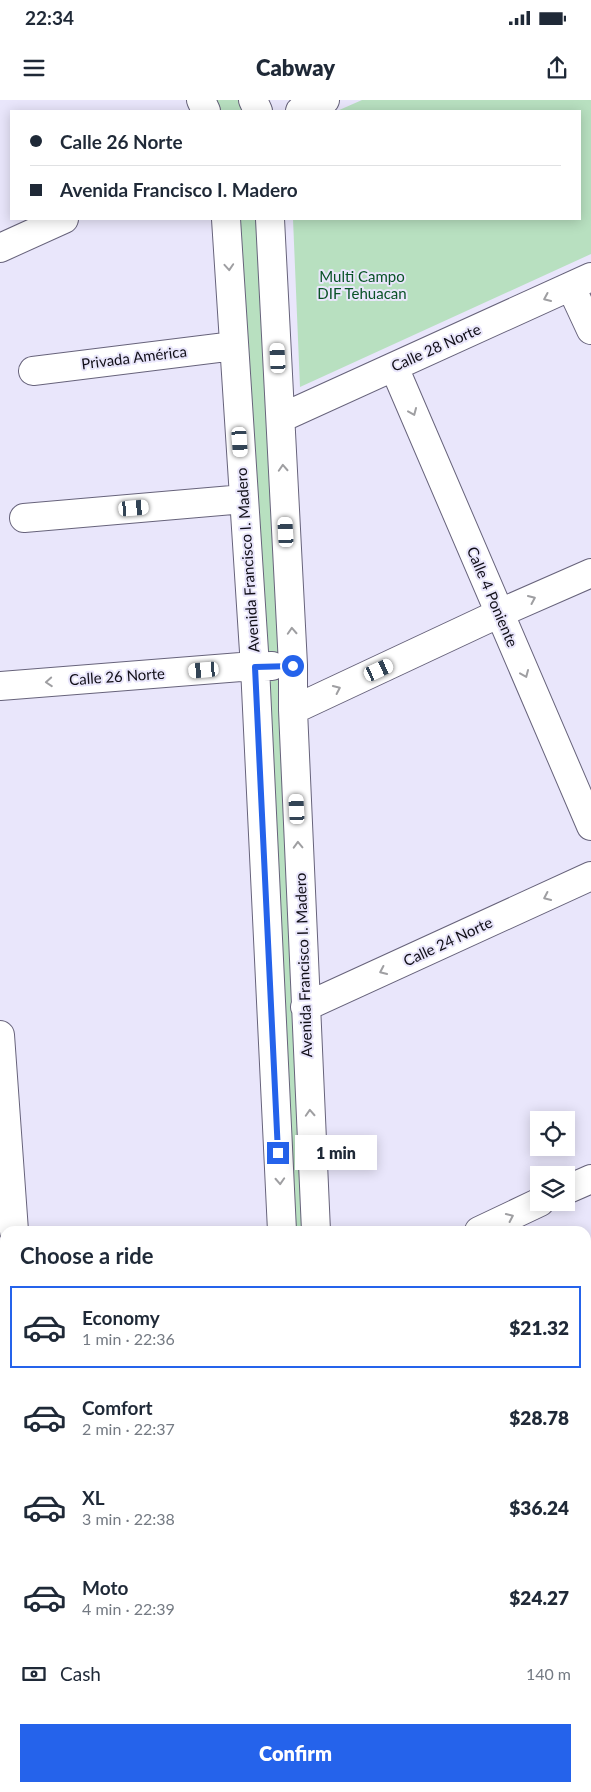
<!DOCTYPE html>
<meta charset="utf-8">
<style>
:root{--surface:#fff;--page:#f2f2f3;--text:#1f2937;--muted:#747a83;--line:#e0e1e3;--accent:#2563eb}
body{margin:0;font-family:Lato,sans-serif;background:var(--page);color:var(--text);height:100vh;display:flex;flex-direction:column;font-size:19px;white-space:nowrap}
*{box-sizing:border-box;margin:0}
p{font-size:16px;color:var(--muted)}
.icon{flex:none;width:28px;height:28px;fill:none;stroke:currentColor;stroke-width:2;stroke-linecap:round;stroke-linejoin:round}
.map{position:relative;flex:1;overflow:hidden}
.panel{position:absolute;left:0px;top:1126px;width:591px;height:566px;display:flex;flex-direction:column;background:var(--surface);border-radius:15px 15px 0 0;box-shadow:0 2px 12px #0003}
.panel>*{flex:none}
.guide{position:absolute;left:10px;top:10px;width:571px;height:110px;border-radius:0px;box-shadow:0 2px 12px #0003;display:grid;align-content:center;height:110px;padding:0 20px;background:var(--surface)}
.buttons{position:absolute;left:530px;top:1011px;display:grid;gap:10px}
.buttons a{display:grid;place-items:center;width:45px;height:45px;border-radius:0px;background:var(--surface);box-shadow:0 2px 12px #0003;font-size:25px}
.end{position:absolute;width:22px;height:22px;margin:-11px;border:6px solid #2563eb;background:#fff;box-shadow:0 0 0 2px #fff}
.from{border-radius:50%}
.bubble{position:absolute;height:35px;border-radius:0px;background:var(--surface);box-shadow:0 2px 12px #0003;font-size:16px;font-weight:800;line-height:35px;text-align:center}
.car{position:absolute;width:15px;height:30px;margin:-15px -8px;border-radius:6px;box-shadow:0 0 4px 1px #0007;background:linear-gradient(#fff 24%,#345 0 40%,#fff 0 76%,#345 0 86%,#fff 0)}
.guide b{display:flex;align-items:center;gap:18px;height:48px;font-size:19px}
.guide b+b{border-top:1px solid var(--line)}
.guide i{width:12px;height:12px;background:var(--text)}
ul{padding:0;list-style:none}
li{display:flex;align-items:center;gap:15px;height:82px;margin:0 10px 8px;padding:0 10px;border:2px solid transparent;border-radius:0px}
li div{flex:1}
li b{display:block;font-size:19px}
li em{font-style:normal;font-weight:800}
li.selected{border-color:var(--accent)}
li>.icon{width:45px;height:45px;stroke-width:1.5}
h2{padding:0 20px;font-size:22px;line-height:60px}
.pay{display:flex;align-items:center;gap:12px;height:55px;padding:0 20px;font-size:19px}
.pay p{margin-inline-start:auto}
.button{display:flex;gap:10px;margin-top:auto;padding:10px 20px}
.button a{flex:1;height:58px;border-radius:0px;background:var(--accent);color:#fff;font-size:20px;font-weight:800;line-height:58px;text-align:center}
.status{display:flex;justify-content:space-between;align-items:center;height:35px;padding:0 25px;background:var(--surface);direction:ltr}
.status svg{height:14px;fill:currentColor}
header{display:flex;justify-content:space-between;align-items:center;height:65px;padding:0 20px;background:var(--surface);font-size:22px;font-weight:800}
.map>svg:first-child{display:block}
.green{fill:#b8e0c0}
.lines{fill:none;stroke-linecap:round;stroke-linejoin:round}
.minor-casing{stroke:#67637b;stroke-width:30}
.minor{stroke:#fff;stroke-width:28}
.oneway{stroke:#9f9fa2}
.route{stroke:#2563eb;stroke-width:6}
.labels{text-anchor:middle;stroke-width:4;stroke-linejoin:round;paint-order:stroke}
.park-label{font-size:15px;fill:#095226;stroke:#e9e6fb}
.street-label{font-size:15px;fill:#100e17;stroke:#e9e6fb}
</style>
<div class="status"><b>22:34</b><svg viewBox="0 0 49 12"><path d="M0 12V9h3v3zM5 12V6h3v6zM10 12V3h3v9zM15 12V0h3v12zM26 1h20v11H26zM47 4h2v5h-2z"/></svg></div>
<header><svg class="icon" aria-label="menu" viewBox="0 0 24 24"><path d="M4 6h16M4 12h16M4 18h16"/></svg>Cabway<svg class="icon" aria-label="share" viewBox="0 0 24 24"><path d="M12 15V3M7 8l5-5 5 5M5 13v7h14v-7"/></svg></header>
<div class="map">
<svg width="591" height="1692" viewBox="0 0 591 1692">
<rect width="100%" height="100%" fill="#e9e6fb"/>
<path class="green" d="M201,0H253L258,11H206Z
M362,0H591V154L300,287L293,119H580V11H337Z
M227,119H269L313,1131H284Z"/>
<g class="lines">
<g class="minor-casing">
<path id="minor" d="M201,0L206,11
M253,0L258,11
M300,11L325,0
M226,119L255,567L282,1131
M270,119L293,565V610L316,1131
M0,148L64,119
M571,187L591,230
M394,267L591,726
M33,271L234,246
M281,318L591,177
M24,418L244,399
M0,586L241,567L272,566
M293,610L500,513L591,473
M305,907L591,776
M0,935L14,1131
M566,1090L591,1079
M479,1131L540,1102
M0,1252L5,1251
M0,1292L5,1291
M586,1380L591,1378
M0,1650L5,1648
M310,1688V1692
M342,1688V1692
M570,1692L579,1688"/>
</g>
<use href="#minor" class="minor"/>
</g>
<defs><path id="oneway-chevron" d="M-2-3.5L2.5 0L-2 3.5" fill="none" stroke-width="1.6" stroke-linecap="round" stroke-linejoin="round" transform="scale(1.25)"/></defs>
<g class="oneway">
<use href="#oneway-chevron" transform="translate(229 167) rotate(86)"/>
<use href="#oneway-chevron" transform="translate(547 198) rotate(156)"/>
<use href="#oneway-chevron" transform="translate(413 312) rotate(67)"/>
<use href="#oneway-chevron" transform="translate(283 368) rotate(-93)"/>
<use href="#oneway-chevron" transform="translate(532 499) rotate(-24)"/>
<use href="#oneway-chevron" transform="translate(292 531) rotate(-93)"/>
<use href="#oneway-chevron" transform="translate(525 574) rotate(67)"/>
<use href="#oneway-chevron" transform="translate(49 582) rotate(176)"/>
<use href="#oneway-chevron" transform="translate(337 589) rotate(-25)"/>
<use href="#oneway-chevron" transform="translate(298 745) rotate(-92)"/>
<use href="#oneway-chevron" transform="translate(547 797) rotate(155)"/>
<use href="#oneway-chevron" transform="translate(383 871) rotate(155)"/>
<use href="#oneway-chevron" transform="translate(310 1013) rotate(-93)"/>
<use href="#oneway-chevron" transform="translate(280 1081) rotate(87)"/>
<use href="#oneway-chevron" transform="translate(510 1117) rotate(-25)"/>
</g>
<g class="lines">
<path class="route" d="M278,1053L255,567L293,566"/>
</g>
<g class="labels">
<g class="park-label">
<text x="362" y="182">Multi Campo<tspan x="362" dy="17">DIF Tehuacan</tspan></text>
</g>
<g class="street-label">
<text transform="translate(436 248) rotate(-24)" y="5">Calle 28 Norte</text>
<text transform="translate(134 258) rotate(-7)" y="5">Privada América</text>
<text transform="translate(248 460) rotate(-94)" y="5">Avenida Francisco I. Madero</text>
<text transform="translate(492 497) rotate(67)" y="5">Calle 4 Poniente</text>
<text transform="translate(117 577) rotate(-4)" y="5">Calle 26 Norte</text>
<text transform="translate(448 842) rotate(-25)" y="5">Calle 24 Norte</text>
<text transform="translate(304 865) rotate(-92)" y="5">Avenida Francisco I. Madero</text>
</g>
</g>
</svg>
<div class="buttons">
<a><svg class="icon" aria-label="locate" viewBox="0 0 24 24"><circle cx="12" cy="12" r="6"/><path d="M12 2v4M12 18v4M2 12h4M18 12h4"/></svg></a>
<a><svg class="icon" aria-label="layers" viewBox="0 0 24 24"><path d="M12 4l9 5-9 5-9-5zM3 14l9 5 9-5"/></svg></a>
</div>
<i class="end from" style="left:293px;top:566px"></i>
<i class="end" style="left:278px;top:1053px"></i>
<div class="bubble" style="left:295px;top:1035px;width:82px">1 min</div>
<i class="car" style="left:278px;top:258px;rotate:357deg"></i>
<i class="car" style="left:240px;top:342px;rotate:176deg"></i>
<i class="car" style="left:134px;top:408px;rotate:85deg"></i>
<i class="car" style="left:286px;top:432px;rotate:357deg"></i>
<i class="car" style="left:204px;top:570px;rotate:265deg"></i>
<i class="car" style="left:379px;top:570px;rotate:65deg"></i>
<i class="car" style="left:297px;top:709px;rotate:357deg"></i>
<div class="guide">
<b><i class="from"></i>Calle 26 Norte</b>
<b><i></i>Avenida Francisco I. Madero</b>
</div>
<section class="panel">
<h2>Choose a ride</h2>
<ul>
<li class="selected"><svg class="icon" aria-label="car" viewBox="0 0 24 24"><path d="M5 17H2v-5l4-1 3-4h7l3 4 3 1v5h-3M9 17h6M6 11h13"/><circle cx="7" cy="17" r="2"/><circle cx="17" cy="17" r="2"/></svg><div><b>Economy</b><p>1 min · 22:36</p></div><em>$21.32</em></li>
<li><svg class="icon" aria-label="car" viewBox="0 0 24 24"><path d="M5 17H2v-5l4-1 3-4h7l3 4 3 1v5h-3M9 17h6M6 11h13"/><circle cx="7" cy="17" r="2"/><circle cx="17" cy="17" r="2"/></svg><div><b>Comfort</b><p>2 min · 22:37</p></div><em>$28.78</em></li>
<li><svg class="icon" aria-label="car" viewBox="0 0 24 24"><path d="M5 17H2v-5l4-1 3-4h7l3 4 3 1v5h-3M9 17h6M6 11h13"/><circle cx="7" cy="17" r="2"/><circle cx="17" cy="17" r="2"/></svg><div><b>XL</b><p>3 min · 22:38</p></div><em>$36.24</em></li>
<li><svg class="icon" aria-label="car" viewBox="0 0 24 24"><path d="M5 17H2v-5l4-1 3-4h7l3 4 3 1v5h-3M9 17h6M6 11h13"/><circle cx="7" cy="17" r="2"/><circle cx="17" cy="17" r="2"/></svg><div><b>Moto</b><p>4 min · 22:39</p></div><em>$24.27</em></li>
</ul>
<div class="pay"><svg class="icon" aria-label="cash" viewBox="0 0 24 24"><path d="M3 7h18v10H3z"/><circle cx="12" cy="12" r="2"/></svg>Cash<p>140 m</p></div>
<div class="button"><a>Confirm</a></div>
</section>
</div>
